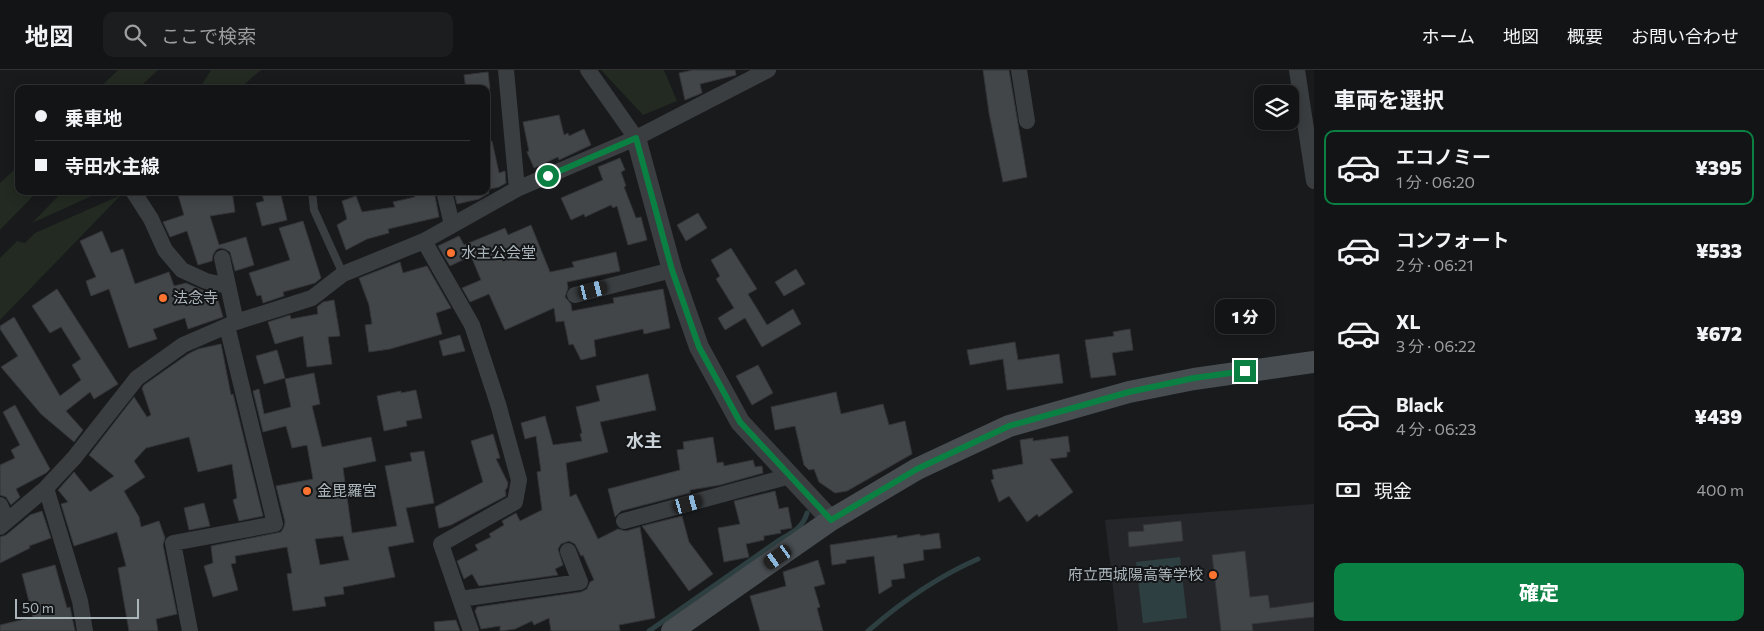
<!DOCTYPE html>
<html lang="ja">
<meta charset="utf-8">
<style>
:root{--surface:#131415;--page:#1c1d1e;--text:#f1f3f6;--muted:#9d9ea0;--line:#323334;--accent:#0b8043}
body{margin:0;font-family:Commissioner,"Noto Sans JP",sans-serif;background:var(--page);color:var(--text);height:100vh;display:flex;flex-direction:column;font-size:19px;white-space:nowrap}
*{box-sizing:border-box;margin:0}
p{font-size:16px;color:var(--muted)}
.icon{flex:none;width:28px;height:28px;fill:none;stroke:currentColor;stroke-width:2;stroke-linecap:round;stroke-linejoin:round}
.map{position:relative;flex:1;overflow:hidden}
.drawer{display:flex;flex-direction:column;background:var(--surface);width:450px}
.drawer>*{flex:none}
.guide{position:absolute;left:15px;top:15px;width:475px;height:110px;border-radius:10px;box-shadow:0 2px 12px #0003,0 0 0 1px var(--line);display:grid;align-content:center;height:110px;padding:0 20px;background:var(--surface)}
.tools{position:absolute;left:1254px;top:15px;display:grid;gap:10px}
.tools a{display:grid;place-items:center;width:45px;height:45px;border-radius:10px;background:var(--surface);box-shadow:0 2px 12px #0003,0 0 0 1px var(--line);font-size:25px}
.scale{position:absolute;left:15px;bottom:12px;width:124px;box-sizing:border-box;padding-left:5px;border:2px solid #abb6bc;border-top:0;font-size:14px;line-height:18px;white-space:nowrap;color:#abb6bc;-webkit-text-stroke:4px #141517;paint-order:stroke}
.end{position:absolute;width:22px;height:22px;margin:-11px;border:6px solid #0b8043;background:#fff;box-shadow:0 0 0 2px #fff}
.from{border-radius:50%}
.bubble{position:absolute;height:35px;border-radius:10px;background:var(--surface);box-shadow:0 2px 12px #0003,0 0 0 1px var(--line);font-size:16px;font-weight:800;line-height:35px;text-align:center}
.car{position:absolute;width:15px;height:30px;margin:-15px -8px;border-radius:6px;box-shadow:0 0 4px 1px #0007;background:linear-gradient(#222 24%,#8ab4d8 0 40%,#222 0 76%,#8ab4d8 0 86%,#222 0)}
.guide b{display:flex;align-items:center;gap:18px;height:48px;font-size:19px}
.guide b+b{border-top:1px solid var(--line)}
.guide i{width:12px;height:12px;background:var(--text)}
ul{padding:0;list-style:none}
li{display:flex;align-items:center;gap:15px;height:75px;margin:0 10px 8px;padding:0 10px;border:2px solid transparent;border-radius:10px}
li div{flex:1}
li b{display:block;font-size:19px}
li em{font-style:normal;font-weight:800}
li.active{border-color:var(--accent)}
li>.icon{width:45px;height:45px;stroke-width:1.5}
h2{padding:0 20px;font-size:22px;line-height:60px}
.pay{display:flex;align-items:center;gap:12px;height:55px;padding:0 20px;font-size:19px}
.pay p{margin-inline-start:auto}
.button{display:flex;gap:10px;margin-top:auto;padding:10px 20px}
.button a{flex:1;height:58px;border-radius:10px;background:var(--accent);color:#fff;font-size:20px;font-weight:800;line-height:58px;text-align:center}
header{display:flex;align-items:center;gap:30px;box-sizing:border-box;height:70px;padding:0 25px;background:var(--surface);border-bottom:1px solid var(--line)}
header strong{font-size:24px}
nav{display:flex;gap:28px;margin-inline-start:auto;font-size:18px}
.search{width:350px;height:45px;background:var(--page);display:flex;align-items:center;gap:12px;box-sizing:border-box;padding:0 18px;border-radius:10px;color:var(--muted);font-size:19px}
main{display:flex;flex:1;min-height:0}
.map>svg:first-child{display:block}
.built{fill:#252629}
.green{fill:#222a21}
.water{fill:#2e3f41}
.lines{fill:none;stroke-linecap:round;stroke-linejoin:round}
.stream{stroke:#2e3f41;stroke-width:5}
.building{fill:#434649;stroke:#333538;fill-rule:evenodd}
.service{stroke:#3a3e41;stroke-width:8}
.minor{stroke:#3a3e41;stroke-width:16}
.tertiary{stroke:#3a3e41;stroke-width:20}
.secondary{stroke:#484d51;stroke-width:22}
.route{stroke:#0b8043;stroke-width:6}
.poi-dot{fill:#fd7430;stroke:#141517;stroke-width:2}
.labels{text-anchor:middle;stroke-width:4;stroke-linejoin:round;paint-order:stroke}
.poi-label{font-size:15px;fill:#abb6bc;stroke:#141517;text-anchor:start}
.quarter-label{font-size:18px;font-weight:bold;fill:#ccd3d8;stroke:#141517}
</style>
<header>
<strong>地図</strong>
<div class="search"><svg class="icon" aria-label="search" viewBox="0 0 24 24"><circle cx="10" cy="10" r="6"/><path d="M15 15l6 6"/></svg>ここで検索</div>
<nav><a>ホーム</a><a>地図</a><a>概要</a><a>お問い合わせ</a></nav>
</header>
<main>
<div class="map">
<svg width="1314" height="561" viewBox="0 0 1314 561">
<rect width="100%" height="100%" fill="#191a1c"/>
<path class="built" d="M1314,434V561H1118L1105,450Z"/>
<path class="green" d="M118,0H158L138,19H98Z
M211,0H261L239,19H199Z
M601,0H664L677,31L643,45Z
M19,95V121H38L0,160V113Z
M63,121H103L32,153Z
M121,125L0,250V188L17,171L25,173L35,163Z"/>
<path class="water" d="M1180,487L1187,548L1143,553L1136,492Z"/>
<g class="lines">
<path class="stream" d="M649,561L778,471C791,463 803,458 807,443
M868,561C900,533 939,506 978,489"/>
</g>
<path class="building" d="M693,0H735L736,5L700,14L702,23L685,30L679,3Z
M983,0H1009L1027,107L1003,112L989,43Z
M488,2L490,19H466L464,5Z
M559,45L564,65L568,63L569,66L584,59L591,75L559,90L558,87L534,98L527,82L529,81L523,52Z
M492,71L499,103L505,101L506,113L499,117L486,120V72Z
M620,88L625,100L621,102L626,116L624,117L636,148L641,147L647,170L628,175L617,136L613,138L611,135L585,147L584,144L571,150L561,128L603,110L598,97Z
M177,121H232L235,142L210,146L219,175L246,167L254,195L235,201L230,182L225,179L220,178L216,180L213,185L212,191L198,195L187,161L170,167L163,152L184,145Z
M261,121H280L287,150L262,156L256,133L264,131Z
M414,121H434L439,147L388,159L389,163L367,169L346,180L337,155L347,149L342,131L356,126L362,142L395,137L393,132L415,127Z
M454,121H488L489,123L479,129L457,134Z
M698,143L707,158L686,171L677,155Z
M303,151L321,208L315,213L283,222L284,226L263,233L261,225L257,226L249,203L290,190L279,158Z
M531,155L550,202L574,197L572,192L616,182L620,201L567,212L568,218L565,227L571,234L572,241L614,233L613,228L663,219L670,258L644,264L643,259L594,270L596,286L581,290L573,274L569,275L564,251L556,252L554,238L505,260L489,224L470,232L462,218L481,210L471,186L450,196L438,176L459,166L464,175L505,158L508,165Z
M102,161L111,183L123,179L135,214L169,202L174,216L186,213L202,220L214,223L216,230H218L223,247L188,259L185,248L153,259L157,269L129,278L109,219L91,226L86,211L96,207L80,171Z
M731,178L757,219L748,224L767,255L793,239L801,254L762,277L745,248L725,260L718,248L734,238L716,209L720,206L711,190Z
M400,192L403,203L427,196L451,238L436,243L442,264L390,279L369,282L365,255L372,254L369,235L359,208Z
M796,199L805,214L784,226L775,212Z
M57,219L118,314L94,329L90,322L66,341L83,360L74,372L41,344L1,297L18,286L0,259V256L14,247L60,326L81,310L72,295L81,289L61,257L50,263L32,236Z
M334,230L340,266L328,267L332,294L307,297L303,266L275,274L268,252L290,245L291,249L318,244L317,237L323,232Z
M1130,259L1133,280L1112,283L1116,305L1091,308L1085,270L1114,266L1113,262Z
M460,265L465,281L443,286L439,271Z
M1015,272L1018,290L1059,284L1063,313L1007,320L1003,289L970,295L967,280Z
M221,274L231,325L233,324L263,446L239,451L233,430L237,428L232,394L198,402L189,367L146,378L134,391L145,407L124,421L139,447L141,457L159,451L165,468L163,475L177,544L156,549L158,561H129L118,498L126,496L117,462L74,476L61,434L68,432L58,420L74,402L90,422L114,406L89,385L134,327L147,347L151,345L142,318L144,315L188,284L198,279Z
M277,280L285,308L264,314L256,286Z
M758,295L773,323L752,335L736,306Z
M314,303L320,334L312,336L322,377L371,367L376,391L343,398L352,463L397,456L385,396L412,391L410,383L424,381L434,433L406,438L414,472L388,477L395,507L343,517L344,524L324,527L326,536L293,541L287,504L292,503L287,477L235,486L236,493L231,494L238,520L213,527L204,496L213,493L211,476L281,462L284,457L285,452L276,416L313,409L307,375L292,378L286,356L263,362L253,321L259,319L264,344L291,337L285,309ZM343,466L349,490L320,495L315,469Z
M648,304L656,340L600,352L608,382L566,393L570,427L576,424L598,469L618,459L626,461L640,457L655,548L619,555L620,561H551L549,548L534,555L532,551L515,559L500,561V556L481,559L475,541L477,537L581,522L587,519L590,512L594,510L583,485L581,486L575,474L569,471L561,474L558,479L563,495L555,499L558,505L479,516L472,504L464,509L457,491L478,480L475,475L491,467L489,464L504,455L502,451L516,443L520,451L542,440L537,402L541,401L536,366L525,369L521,353L545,346L553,375L582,371L580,364L582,363L576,337L600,331L596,316Z
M416,320L422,348L406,351L407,356L384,361L377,326L401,321V323Z
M836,322L841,344L883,334L889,355L905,351L912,384L847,421L835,423L819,412L814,399L809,400L804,395L795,356L775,360L771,337Z
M15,335L50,399L46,403L16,419L20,427L11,435L6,427L0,425V395L15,388L11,380L20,375L3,342Z
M493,364L500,388L496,389L508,413L507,418L505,420L506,426L451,455L439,458L435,437L483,412L471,371Z
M1068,366L1070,382H1067V387L1050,389L1073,422L1039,447L1037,444L1027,452L1009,426L999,432L991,410L994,409L992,400L1023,394L1020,370L1033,368V371Z
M713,367L717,393L723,392L724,396L753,390L755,397L762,396L763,403L720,415L690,420V423L621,441L615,447L608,419L680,400L677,380L684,379L683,372Z
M775,421L779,439L788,437L792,458L780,460L781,463L764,466V470L746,474L749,487L724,492L718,458L740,454L734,431Z
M204,433L210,456L189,460L184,438Z
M42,441L51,468L29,476L30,478L0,493V467L6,465L30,445Z
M682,446L689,472L713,504L689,521L642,456Z
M1181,451L1183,471L1129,477L1128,462L1144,461L1143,455Z
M939,463L941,478L923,480L924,490L903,494L905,508L891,510L892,516L879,524L874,486L846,490V493L832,495L830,475L897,465V468L920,464V466Z
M1245,481L1250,527L1268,525L1270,538L1314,532V547L1252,554L1253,561H1221L1212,485Z
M818,490L825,514L814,517L820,537L817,538L823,561H760L750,526L786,516L783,502Z
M55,495L67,538L70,537L75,561H0V555L33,547L22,504Z
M456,550L460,561H435L434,552Z"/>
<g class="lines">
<path class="service" d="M312,121L314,140L343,204"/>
<path class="minor" d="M506,0L517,119
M588,0L636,68
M1019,0L1027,51
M1297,0L1314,111
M133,121L151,149L165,180L182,200L206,211L228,216
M444,121L452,155
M424,171L472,255L498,334L519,410L515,432L441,474L471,561
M222,188L236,252
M575,225L672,200
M46,418L80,531L85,561
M0,435L7,451
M624,451L790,406
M0,457L46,418L74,388L137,308L183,275L236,252L312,228L343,204L424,171L517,119L636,68L768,0
M460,529L580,512L568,481
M190,561L173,473L275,454L227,256"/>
<path class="tertiary" d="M636,68L672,200L699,277L740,352L831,450"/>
<path class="secondary" d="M672,561L831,450L917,399L1009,356L1129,322L1194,309L1314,292"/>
</g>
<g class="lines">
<path class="route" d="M548,106L636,68L672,200L699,277L740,352L831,450L917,399L1009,356L1129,322L1194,308L1245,301"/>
</g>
<g class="poi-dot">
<circle cx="451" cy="183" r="5"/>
<circle cx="163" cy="228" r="5"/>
<circle cx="307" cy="421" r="5"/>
<circle cx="1213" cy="505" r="5"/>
</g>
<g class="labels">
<g class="poi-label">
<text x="461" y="188">水主公会堂</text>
<text x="173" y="233">法念寺</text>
<text x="317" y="426">金毘羅宮</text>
<text x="1203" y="510" text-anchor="end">府立西城陽高等学校</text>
</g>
<g class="quarter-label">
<text x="644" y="377">水主</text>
</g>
</g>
</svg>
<div class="tools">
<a><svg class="icon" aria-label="layers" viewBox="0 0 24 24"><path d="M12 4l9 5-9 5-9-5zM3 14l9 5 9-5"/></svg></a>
</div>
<div class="scale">50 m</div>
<i class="end from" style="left:548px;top:106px"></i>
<i class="end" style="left:1245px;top:301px"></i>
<div class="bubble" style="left:1215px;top:229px;width:60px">1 分</div>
<i class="car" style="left:593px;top:220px;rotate:76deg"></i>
<i class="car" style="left:688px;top:434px;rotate:75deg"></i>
<i class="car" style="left:778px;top:487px;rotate:235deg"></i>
<div class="guide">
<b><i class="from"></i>乗車地</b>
<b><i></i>寺田水主線</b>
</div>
</div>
<section class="drawer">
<h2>車両を選択</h2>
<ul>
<li class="active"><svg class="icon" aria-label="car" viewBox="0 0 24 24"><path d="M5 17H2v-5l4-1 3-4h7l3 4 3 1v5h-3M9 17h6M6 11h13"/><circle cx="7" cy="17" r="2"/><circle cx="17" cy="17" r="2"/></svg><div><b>エコノミー</b><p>1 分 · 06:20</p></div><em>¥395</em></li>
<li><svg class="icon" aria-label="car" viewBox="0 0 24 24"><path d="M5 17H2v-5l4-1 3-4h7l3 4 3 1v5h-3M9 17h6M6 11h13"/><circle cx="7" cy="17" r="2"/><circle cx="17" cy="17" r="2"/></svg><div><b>コンフォート</b><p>2 分 · 06:21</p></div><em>¥533</em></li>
<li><svg class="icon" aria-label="car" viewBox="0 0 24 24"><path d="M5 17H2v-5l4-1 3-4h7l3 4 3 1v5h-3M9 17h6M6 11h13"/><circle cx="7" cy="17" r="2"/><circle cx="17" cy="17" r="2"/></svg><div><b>XL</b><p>3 分 · 06:22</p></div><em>¥672</em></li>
<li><svg class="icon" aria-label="car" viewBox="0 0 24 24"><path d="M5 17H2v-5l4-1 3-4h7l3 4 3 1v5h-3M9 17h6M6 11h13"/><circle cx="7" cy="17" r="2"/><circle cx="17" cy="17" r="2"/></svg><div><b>Black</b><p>4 分 · 06:23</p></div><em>¥439</em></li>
</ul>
<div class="pay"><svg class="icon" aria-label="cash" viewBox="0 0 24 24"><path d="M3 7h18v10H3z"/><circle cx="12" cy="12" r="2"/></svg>現金<p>400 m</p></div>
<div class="button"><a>確定</a></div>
</section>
</main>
